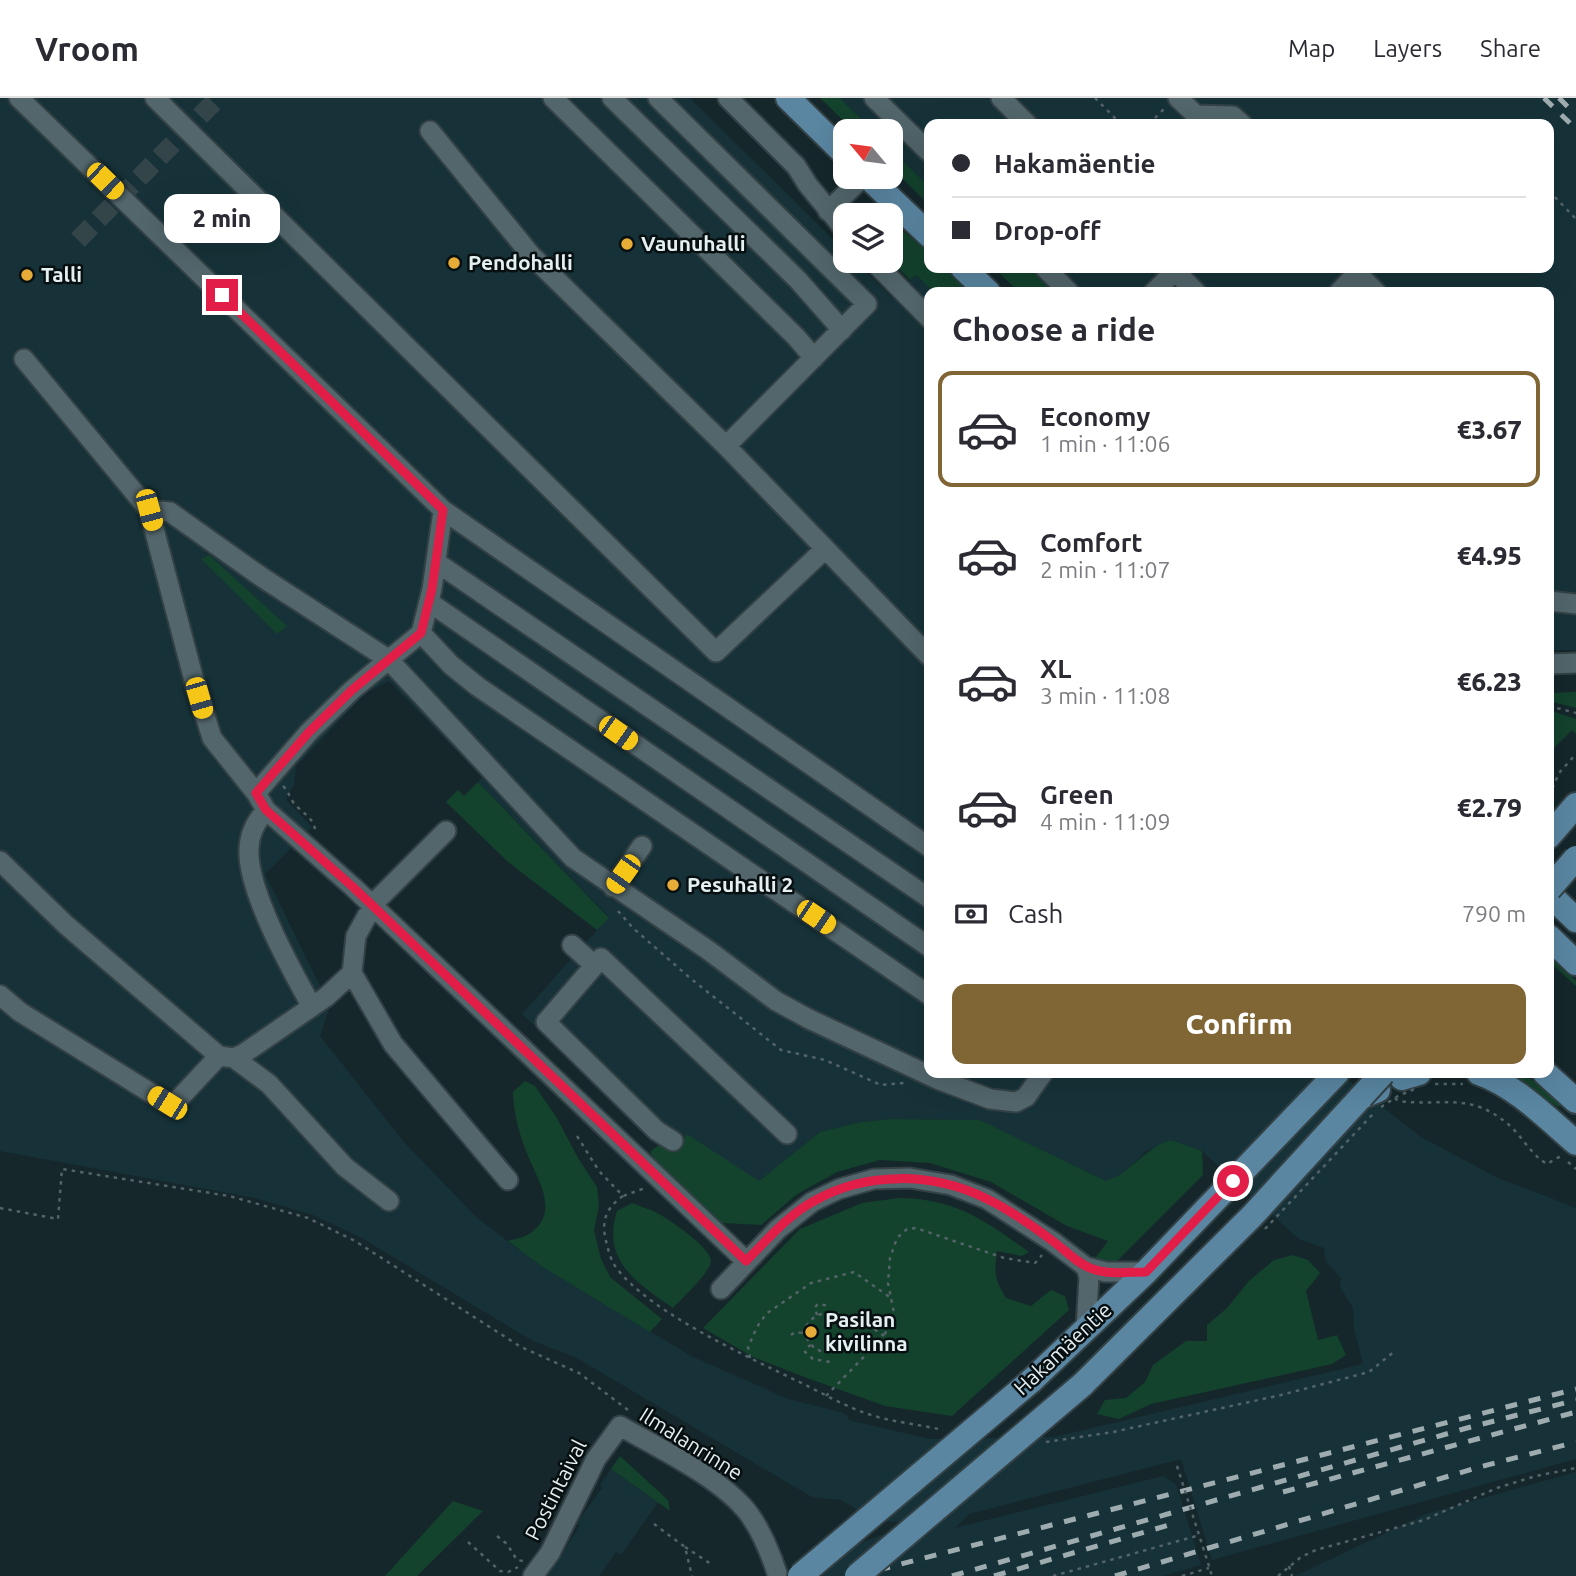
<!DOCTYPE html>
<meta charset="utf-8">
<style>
:root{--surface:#fff;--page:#f2f2f3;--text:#2b2b33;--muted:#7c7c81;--line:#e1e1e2;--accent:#806535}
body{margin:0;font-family:Ubuntu,sans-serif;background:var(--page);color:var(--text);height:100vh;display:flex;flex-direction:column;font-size:26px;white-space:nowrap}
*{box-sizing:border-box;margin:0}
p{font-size:23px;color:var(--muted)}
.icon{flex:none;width:38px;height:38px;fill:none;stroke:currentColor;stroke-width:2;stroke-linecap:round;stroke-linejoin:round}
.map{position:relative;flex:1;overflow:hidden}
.side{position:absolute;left:924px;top:189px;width:630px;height:791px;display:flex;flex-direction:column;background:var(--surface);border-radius:14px;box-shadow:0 7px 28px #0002}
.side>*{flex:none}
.hud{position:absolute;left:924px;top:21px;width:630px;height:154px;border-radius:14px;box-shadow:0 7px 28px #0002;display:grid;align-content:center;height:154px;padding:0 28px;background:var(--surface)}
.needle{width:46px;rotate:299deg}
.buttons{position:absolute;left:833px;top:21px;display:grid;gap:14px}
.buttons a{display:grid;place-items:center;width:70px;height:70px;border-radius:14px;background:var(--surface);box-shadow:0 7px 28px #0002;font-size:35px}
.end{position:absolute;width:32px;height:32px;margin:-16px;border:9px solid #e11d48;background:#fff;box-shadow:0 0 0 4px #fff}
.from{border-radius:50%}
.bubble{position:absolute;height:49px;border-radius:14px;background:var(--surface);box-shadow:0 7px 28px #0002;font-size:23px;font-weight:800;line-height:49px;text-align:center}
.car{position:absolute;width:21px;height:42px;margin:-21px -10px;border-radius:9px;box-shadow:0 0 5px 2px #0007;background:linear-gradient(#f5c518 24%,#345 0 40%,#f5c518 0 76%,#345 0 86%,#f5c518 0)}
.hud b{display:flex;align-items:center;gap:24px;height:66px;font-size:26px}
.hud b+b{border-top:2px solid var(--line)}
.hud i{width:18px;height:18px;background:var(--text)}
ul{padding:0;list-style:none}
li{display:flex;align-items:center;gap:21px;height:116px;margin:0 14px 10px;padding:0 14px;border:4px solid transparent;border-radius:14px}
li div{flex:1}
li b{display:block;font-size:26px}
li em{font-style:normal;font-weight:800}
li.current{border-color:var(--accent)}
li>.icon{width:63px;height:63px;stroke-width:1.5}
h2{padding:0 28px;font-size:32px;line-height:84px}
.pay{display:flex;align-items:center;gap:18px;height:77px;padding:0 28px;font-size:26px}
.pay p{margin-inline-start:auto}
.button{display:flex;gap:14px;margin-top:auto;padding:14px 28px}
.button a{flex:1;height:80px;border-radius:14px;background:var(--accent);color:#fff;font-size:28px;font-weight:800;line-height:80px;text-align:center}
header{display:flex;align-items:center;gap:42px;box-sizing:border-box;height:98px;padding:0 35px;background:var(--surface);border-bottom:2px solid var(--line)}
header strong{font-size:33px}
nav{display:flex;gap:38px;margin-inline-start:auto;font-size:24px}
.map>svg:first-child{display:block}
.built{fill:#163238;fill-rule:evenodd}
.green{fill:#13422d}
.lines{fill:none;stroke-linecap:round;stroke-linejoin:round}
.minor-tunnel{stroke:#344549;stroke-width:19;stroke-dasharray:19 10;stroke-linecap:butt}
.minor-casing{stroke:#334145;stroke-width:23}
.major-casing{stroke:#334145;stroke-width:28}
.path{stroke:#536367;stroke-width:2.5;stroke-dasharray:3.5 5;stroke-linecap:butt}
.minor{stroke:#52666b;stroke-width:19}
.major{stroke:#5a86a2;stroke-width:24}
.rail{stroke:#9eacaf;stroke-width:5;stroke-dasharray:12 12;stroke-linecap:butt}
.major-bridge-casing{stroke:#334145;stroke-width:28;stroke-linecap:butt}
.path-bridge{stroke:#536367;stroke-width:2.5;stroke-dasharray:3.5 5;stroke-linecap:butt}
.major-bridge{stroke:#5a86a2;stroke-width:24}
.route{stroke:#e11d48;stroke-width:9}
.poi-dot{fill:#e7ac37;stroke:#070f11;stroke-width:2.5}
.labels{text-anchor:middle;stroke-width:5;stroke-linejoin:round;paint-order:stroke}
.poi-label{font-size:21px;font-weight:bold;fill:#e4eff2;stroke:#070f11;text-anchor:start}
.street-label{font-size:21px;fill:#e4eff2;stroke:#070f11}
</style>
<header>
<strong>Vroom</strong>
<nav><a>Map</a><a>Layers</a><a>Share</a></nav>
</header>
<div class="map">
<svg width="1576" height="1478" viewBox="0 0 1576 1478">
<rect width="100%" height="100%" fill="#15272b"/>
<path class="built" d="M0,0H690L845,153V163H855L892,200L916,177L934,194H929V975H1339L1421,1039L1496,1079L1576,1110V1361L1212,1462L1181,1361L969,1416L955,1430L1163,1378L1176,1386L1201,1467L1163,1478H769L912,1426L874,1422L841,1402L812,1399L575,1259L533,1243L360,1139L313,1117L255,1100L0,1053ZM389,583L482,679L478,684L609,819L522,916L665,1053L744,1095L820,1034L861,1024L891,1021L980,1022L1106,1083L1120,1079L1146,1053L1171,1042L1202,1053L1299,1141L1324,1150L1326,1164L1341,1180L1340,1189L1353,1210L1354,1230L1363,1266L1054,1339L930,1341L848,1322L847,1317L840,1314L788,1301L691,1258L541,1168L477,1120L404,1044L320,938L330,908L265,776L312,729L287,703V697L294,688L296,668L366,595Z
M840,0H1576V552H1549V194H1055L1030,170H1549V26H929V89L891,51V33H873Z
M611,1371L658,1404L621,1457L616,1454L599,1478H547L580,1428L577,1425L602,1390L600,1387Z
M1576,1374V1478H1295L1426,1416Z"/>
<path class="green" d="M820,0H840L873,33H854Z
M891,51L929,89V107L891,69Z
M891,123L929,155V170H947L972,194H934L916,177L910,182L891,163Z
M994,170H1030L1055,194H1019Z
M209,457L287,528L277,536L201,461Z
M1576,594V610L1549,603V595Z
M1549,612L1576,621V636L1572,632L1549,655Z
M478,684L609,820L597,832L508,764L446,704L458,692L464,698Z
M1549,855L1576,883V888L1555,869H1549Z
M1504,975H1524L1561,1007L1558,1009Z
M525,983L535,988L557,1020L578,1060L597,1089L599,1108L594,1132L601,1161L610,1179L662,1221L650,1234L541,1168L508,1143C514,1141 523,1140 529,1136C561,1115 538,1083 528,1058C520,1038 513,1015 513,994Z
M891,1021L980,1022L1106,1083C1132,1075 1143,1050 1171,1042L1202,1053L1203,1077L1114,1166L1092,1164L1108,1143L1067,1128L991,1084L930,1065L880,1062L837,1074L796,1097L761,1127L722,1125L708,1116L660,1069L650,1054L661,1045L680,1048L687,1036L759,1083L820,1034L861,1024Z
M899,1100C957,1101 984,1122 1029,1154L1022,1158L997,1153C994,1175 995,1182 1006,1200L1031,1208L1051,1192L1065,1198L1069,1212L952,1318L885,1308L807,1280L753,1259L703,1230L800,1131L862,1105Z
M632,1105C639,1108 646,1110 653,1113C665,1118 712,1150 711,1163C711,1174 681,1201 673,1210C637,1185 601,1163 617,1113Z
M1293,1157L1308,1162L1320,1175L1306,1193L1318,1242L1337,1237L1346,1257L1332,1266L1151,1306L1119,1321L1097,1316L1105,1302L1126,1300L1145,1284L1153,1267L1186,1243H1207V1227L1227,1210L1249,1183L1274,1162Z
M620,1358L668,1402L670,1413L611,1371Z
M453,1403L483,1413L417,1478H385Z"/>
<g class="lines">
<path class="minor-tunnel" d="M78,142L218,0"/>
<g class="minor-casing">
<path id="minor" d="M19,0L443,412L929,749
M155,0L716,554L825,451
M553,0L796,239L814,260
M612,0L798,182L842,232
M658,0L867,206L726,348
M728,0L796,68L808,87L845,132
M874,0L929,54
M1001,0L1027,26
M1178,0L1196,17L1233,18L1242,26
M430,33L531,157L726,348L929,558
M828,113L863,79
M873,163L929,220
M1045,170L1069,194
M1172,170L1196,194
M1358,170L1357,175L1376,194
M1154,194L1175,173
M1339,194L1357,175
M24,261L149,412L195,586L212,640L256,695L266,712L353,789L746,1163
M149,412L170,414L263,480L388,561L573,760L708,852L776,903L809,921L937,981L990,1001L1016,1004L1026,999L1043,975
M436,464L929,800
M1549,503L1576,506
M429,504L929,849
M421,535L451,567L477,588L929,897
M1549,566L1576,565
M256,695L309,634L352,592L421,535L432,491L443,412
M266,712C256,724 250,734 249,750C246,791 292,873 312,909
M0,763L66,827L219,958
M613,789L642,748
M372,807L446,733
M375,810L367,818L356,838L352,875L393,946L508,1082
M572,847L594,867
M0,897L20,914L167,1005L174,1006L219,958L234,960L243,956L326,899L352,875
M234,960L269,986L345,1069L389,1103
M673,1043L657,1033L546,924L601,860L787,1036
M721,1191L778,1131L812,1104L839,1091L874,1081L910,1080L951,1087L987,1101L1052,1143L1086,1169L1106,1174H1146
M1086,1231L1089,1179L1086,1169
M533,1478L550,1455L596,1361L620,1328C659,1350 723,1381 749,1416C762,1434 770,1454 777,1475"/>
</g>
<g class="major-casing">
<path id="major" d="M788,0L845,56
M868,79L929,137
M963,170L988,194
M1549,738L1576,707
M1549,796L1576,822
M1549,839L1576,865
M1479,975C1516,988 1547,1020 1576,1045
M1545,975L1576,1003
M1402,980L1419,975
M1031,1283L1146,1174L1337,975
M1082,1287L1252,1118L1361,999L1378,992"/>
</g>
<path class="path" d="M1095,0L1121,26
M1149,26L1165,10
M1549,93L1576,121
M866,117L873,111
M1549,608L1576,615
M283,688C289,694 289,698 293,704C300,714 314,719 315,732
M1549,698L1559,675L1576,656
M618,813L633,830L690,880L781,952L825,962L881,987L904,985
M1435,986H1463
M1395,1000L1398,1003C1444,1009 1468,993 1508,1026C1522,1038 1531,1057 1547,1066L1561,1058
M577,1038L599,1073L623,1098L645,1090
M1568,1064L1576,1071
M623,1098C606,1110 601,1123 606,1143C608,1151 610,1160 615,1168C646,1212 744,1257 793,1281C817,1292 840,1306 865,1315C890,1324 918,1326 943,1332
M0,1110L58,1121L62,1071L229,1098L308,1120L355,1143L521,1249L579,1275L628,1312
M817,1217L815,1209L818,1206L830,1208
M791,1237L795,1234L803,1235
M833,1245L825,1255L814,1250L803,1235C817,1197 862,1221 884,1238
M811,1247L807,1249L805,1254L813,1261L830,1264
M750,1260L748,1249L757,1229L766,1216L811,1185L854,1174L891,1200
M826,1298L884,1238L894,1215L888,1185L890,1160L897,1140L907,1131L916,1130L1004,1160L1035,1165L1042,1157
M1046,1344L1113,1334L1281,1297L1369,1274L1395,1253
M654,1426L685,1449L692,1478
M497,1438L507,1446L517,1462L523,1463
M468,1444L500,1473L508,1474L518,1469
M685,1449L711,1466
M1208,1465L1212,1478
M1289,1468L1292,1478
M1053,1478L1200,1437
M1182,1478L1209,1470
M1278,1478L1301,1459L1316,1452L1424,1422L1497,1390L1536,1378L1576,1370"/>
<use href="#minor" class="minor"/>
<use href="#major" class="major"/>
<path class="rail" d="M1544,0L1576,31
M1559,0L1576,17
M1283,1394L1576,1314
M855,1478L1576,1291
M952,1478L1467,1330L1576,1302
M994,1478L1169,1427
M1115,1478L1476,1370L1576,1344"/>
<g class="major-bridge-casing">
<path id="major-bridge" d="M1549,791L1576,760
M1361,999L1383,975
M800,1478L1031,1283
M857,1478L1082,1287"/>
</g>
<path class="path-bridge" d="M1381,1009L1398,998L1415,991
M1265,1131L1373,1016
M1177,1368L1208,1465
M768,1478L782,1466"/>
<use href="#major-bridge" class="major-bridge"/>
</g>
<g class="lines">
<path class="route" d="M222,197L443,412L432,491L421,535L352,592L309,634L256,695L266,712L353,789L746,1163C767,1142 788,1117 814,1103C866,1073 933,1074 987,1101C1010,1112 1034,1129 1054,1144C1066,1153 1079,1167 1093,1171C1109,1177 1129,1174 1146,1174L1233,1083"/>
</g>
<g class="poi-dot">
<circle cx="627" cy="146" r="7"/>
<circle cx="454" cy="165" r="7"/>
<circle cx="27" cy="177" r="7"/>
<circle cx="673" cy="787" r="7"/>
<circle cx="811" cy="1234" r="7"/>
</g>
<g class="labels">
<g class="poi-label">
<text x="641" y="153">Vaunuhalli</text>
<text x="468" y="172">Pendohalli</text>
<text x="41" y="184">Talli</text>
<text x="687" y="794">Pesuhalli 2</text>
<text x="825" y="1229">Pasilan<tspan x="825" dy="24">kivilinna</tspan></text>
</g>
<g class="street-label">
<text transform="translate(1063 1251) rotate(-43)" y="7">Hakamäentie</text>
<text transform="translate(691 1346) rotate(32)" y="7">Ilmalanrinne</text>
<text transform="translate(556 1392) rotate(-63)" y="7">Postintaival</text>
</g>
</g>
</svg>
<div class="buttons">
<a><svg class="needle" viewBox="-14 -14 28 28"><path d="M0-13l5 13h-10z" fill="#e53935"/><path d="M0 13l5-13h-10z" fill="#7c7c81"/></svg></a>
<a><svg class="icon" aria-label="layers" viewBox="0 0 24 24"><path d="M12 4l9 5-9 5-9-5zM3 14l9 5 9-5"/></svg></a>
</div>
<i class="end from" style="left:1233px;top:1083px"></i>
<i class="end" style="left:222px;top:197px"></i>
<div class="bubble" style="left:164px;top:96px;width:116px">2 min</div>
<i class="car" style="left:105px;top:83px;rotate:134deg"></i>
<i class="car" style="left:149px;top:412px;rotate:165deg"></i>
<i class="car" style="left:199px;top:600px;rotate:164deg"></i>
<i class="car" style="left:618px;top:635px;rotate:125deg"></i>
<i class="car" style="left:623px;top:776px;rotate:215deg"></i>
<i class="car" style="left:816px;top:819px;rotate:124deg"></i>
<i class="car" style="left:167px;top:1005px;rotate:302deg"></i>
<div class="hud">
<b><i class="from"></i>Hakamäentie</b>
<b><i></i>Drop-off</b>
</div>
<section class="side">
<h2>Choose a ride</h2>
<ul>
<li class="current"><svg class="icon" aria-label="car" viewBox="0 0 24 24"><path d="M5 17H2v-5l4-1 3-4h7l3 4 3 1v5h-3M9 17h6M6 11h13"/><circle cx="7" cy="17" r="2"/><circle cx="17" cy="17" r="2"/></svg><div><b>Economy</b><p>1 min · 11:06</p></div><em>€3.67</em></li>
<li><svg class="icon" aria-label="car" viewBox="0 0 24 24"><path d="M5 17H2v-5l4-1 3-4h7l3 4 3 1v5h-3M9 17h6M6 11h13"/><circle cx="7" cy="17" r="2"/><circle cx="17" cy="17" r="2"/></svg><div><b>Comfort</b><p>2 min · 11:07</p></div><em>€4.95</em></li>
<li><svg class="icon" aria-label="car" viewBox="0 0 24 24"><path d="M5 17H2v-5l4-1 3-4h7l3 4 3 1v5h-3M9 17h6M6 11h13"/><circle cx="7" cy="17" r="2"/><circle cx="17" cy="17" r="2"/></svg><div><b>XL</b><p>3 min · 11:08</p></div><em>€6.23</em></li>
<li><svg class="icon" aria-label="car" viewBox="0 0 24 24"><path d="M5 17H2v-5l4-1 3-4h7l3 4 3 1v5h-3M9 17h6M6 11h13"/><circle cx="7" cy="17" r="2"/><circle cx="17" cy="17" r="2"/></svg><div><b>Green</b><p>4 min · 11:09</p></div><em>€2.79</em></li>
</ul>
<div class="pay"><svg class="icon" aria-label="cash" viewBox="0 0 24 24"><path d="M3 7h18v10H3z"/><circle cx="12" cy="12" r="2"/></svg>Cash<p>790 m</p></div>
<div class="button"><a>Confirm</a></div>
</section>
</div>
